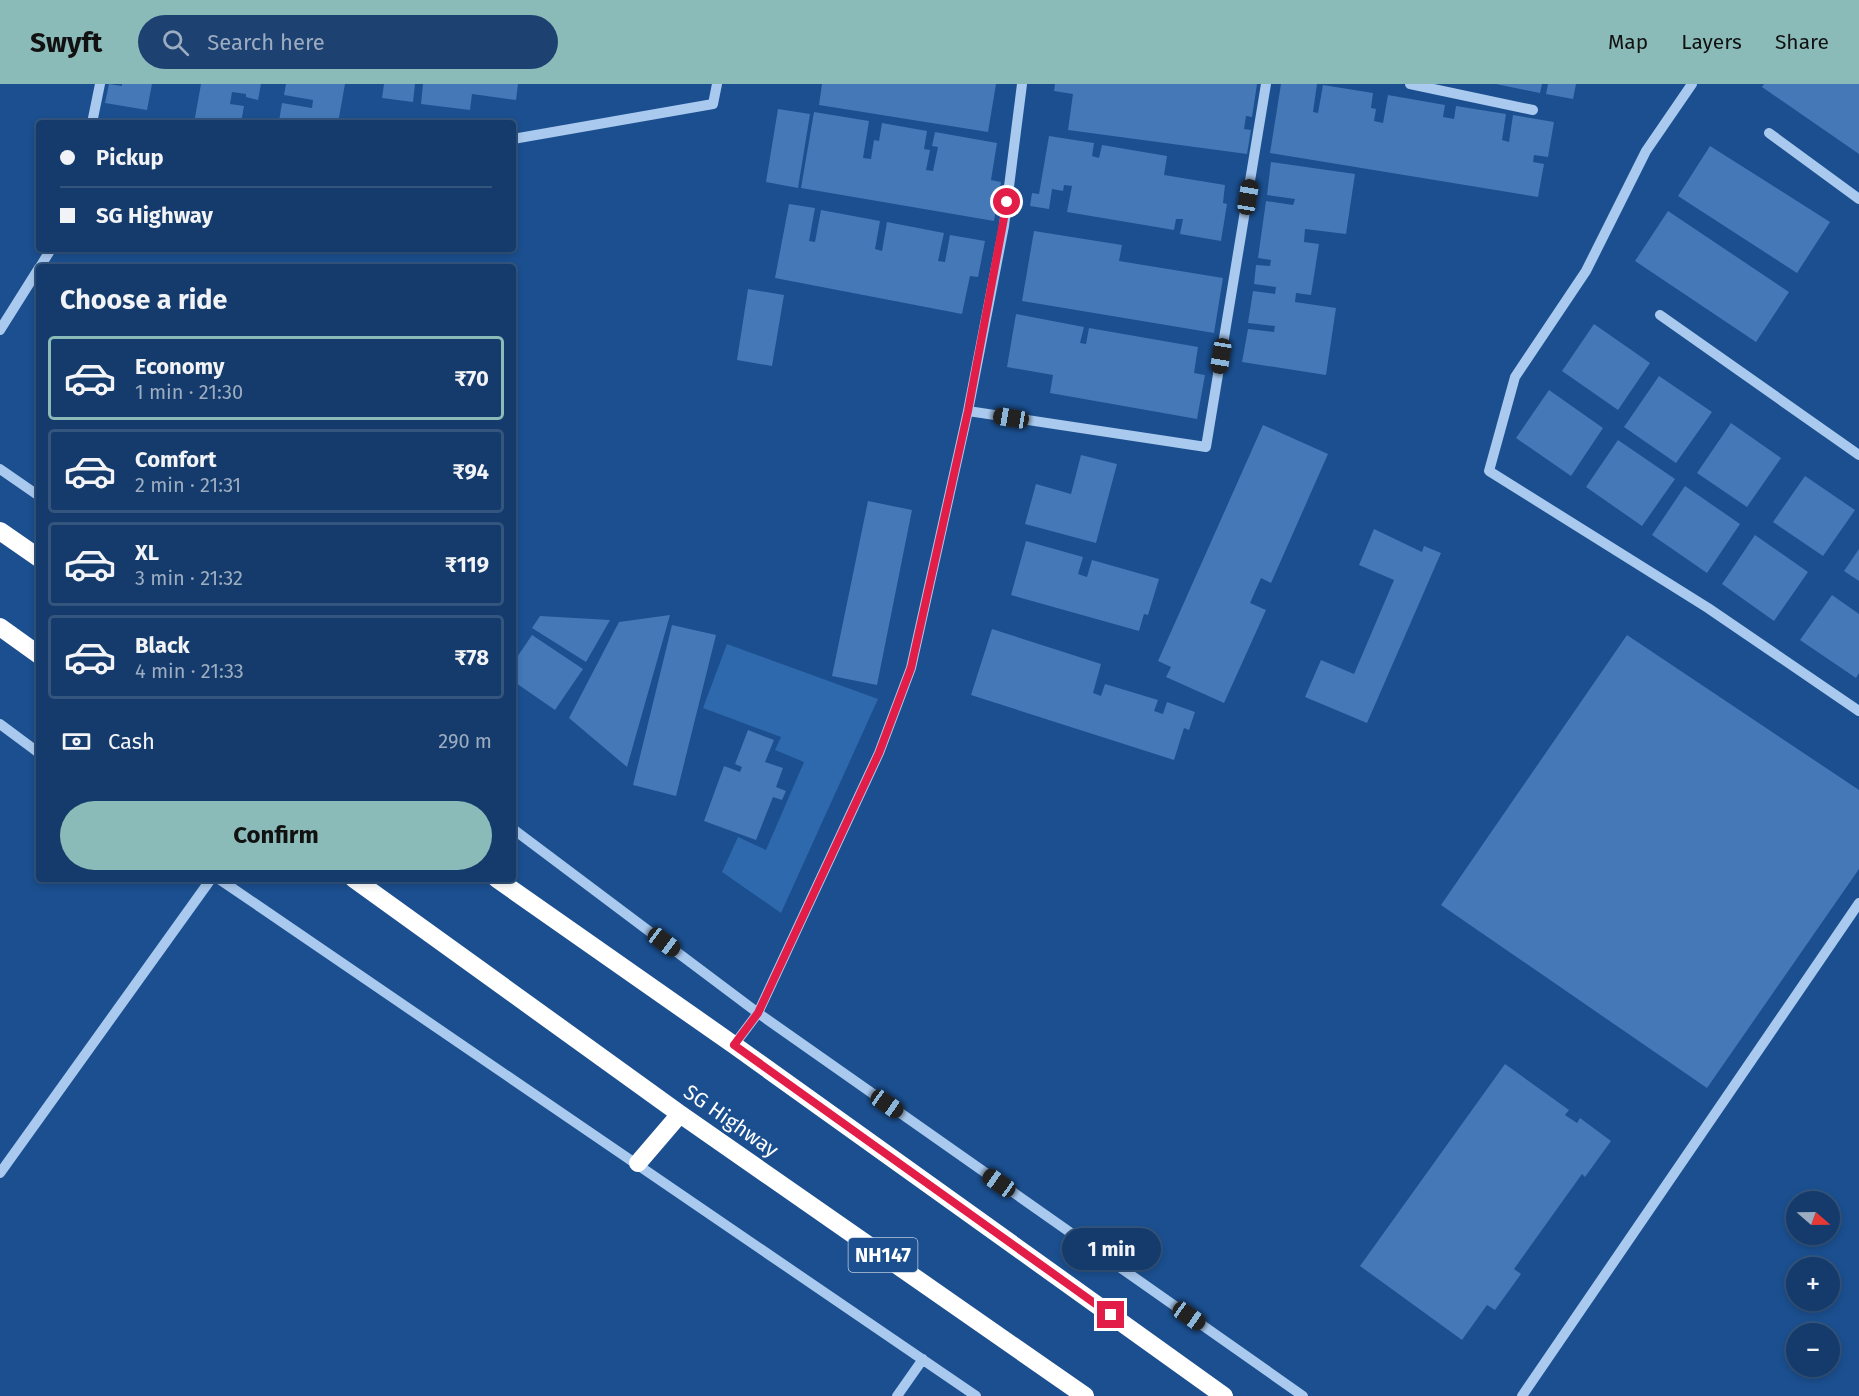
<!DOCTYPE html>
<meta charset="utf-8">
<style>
:root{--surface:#143b6b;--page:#1d4271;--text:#f1f3f6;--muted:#9dadc1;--line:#33557e;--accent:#8bbbb9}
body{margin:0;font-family:"Fira Sans",sans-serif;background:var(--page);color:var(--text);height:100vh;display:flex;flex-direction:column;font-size:22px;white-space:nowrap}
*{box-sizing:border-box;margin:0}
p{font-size:20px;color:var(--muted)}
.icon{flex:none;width:33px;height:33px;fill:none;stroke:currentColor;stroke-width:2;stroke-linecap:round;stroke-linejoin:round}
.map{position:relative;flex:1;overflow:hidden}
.drawer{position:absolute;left:36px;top:180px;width:480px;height:618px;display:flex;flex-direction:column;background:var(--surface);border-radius:6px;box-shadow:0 3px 9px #0003,0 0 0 2px var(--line)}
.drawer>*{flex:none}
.hud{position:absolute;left:36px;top:36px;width:480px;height:132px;border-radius:6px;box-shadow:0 3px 9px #0003,0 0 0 2px var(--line);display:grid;align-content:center;height:132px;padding:0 24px;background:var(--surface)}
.needle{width:39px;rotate:110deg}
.controls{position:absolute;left:1786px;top:1107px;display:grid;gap:12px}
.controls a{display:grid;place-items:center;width:54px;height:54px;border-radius:50%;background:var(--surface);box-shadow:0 3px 9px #0003,0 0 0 2px var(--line);font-size:30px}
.end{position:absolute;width:27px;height:27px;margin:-14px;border:8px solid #e11d48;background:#fff;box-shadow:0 0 0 3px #fff}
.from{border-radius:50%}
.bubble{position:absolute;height:42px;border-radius:21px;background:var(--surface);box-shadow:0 3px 9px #0003,0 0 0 2px var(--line);font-size:20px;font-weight:700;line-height:42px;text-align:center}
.car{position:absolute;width:18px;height:36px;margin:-18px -9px;border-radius:8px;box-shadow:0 0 4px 2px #0007;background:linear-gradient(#222 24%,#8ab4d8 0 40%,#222 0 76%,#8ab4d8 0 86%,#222 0)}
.hud b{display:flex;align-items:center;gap:21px;height:57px;font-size:22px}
.hud b+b{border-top:2px solid var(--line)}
.hud i{width:15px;height:15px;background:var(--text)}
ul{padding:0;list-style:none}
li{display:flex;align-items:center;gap:18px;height:84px;margin:0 12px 9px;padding:0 12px;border:3px solid var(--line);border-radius:6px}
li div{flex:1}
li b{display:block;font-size:22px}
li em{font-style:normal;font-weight:700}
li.active{border-color:var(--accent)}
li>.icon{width:54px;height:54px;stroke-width:1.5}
h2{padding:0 24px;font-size:27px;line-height:72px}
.pay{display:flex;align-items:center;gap:15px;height:66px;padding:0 24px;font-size:22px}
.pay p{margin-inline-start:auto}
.cta{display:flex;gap:12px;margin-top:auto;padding:12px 24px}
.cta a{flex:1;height:69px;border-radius:36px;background:var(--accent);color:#111;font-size:24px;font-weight:700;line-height:69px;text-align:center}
header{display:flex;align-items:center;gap:36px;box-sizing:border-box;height:84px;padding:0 30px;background:var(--accent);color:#111}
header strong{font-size:28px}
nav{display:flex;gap:33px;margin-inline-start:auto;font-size:21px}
.search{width:420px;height:54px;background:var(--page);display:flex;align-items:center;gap:15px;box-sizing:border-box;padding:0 21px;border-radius:33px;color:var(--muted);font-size:22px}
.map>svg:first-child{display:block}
.green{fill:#2e69ad}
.building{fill:#4478b7}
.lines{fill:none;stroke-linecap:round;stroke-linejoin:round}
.minor{stroke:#a9c9ee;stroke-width:10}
.highway{stroke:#fff;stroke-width:18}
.route{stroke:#e11d48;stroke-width:8}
.labels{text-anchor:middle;stroke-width:5;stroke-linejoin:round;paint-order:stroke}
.shield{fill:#1b4f8f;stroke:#bbcadd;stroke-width:1.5}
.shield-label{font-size:20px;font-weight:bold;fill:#fff}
.street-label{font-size:21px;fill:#fff;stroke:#1b4f8f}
</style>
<header>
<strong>Swyft</strong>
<div class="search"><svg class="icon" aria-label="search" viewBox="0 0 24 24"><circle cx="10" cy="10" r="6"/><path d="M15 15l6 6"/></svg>Search here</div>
<nav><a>Map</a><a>Layers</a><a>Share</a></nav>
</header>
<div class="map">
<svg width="1859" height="1312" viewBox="0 0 1859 1312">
<rect width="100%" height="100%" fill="#1b4f8f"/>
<path class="green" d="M727,560L878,615L781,829L722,788L738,753L766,766L804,678L775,666L781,653L703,624Z"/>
<path class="building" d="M109,0L122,2V0H152L147,26L105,19Z
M201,0H261L258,16L246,13V10L232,8L230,20L244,22L241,39H194Z
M286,0H345L338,39L279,37L282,19L312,24L313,16L284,11Z
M384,0H415L413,18L382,14Z
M423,0H518L516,16L472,10L470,26L421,20Z
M822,0H996L988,48L819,21Z
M1055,0H1257L1252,33L1246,32L1244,45L1251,46L1247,70L1068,46L1073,10L1054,7Z
M1281,0H1317L1313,28L1318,29L1323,1L1373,9L1371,24L1376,25L1374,37L1383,39L1388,11L1445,21L1443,33L1454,35L1456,22L1506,30L1502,56L1509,58L1513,31L1554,38L1548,73L1534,71L1533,78L1544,80L1538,113L1270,69Z
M1496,0H1542L1540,9Z
M1548,0H1576L1573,15L1546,10Z
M1764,0H1859V70L1762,3Z
M778,25L810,30L798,104L766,98Z
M814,28L869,37L863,74L871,75L874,56L879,57L882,39L927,47L924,65L930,66L926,86L933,87L938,63L932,62L935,48L997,59L991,96L1001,98L994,137L801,104Z
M1049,52L1094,59L1092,72L1099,74L1102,61L1167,72L1164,91L1225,101L1223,119L1227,120L1221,157L1180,150L1183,135H1176L1174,146L1067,128L1072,102L1064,101L1063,107L1052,105L1049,125L1030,122L1032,109L1039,110Z
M1710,62L1830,138L1797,189L1678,112Z
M1271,78L1355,90L1346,150L1305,145L1304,158L1319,160L1311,211L1296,209L1295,218L1336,224L1326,291L1242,278L1248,245L1274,248L1275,242L1248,239L1253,207L1275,210L1276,203L1254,200L1256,181L1270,182L1271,176L1258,174L1266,117L1293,121L1295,115L1267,111Z
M789,120L815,124L809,157L815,158L821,126L880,137L875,165L882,167L887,138L944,149L938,177L945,178L950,151L985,157L978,193L970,192L962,230L775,194Z
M1668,127L1789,208L1756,258L1635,177Z
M1034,147L1122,161L1119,177L1223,194L1214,249L1022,217Z
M748,205L784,211L772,282L737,276Z
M1016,230L1084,243L1080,259L1086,260L1089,244L1198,263L1194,289L1205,291L1197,335L1050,309L1053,291L1007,283Z
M1594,240L1650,279L1618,326L1562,287Z
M1659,292L1712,328L1676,379L1624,343Z
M1549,306L1603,344L1571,392L1516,354Z
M1731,339L1781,374L1747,423L1697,389Z
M1263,341L1328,370L1271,499L1261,494L1250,519L1266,526L1224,619L1166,593L1171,583L1158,577Z
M1618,356L1675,395L1642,442L1586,403Z
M1081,371L1117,380L1096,459L1025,440L1036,400L1071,410Z
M1805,392L1855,426L1823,472L1773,438Z
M1685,402L1740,440L1707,489L1652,451Z
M868,417L912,426L877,601L832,592Z
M1374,445L1422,468L1424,462L1441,469L1367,639L1305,613L1321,576L1354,590L1394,496L1359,481Z
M1755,451L1808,488L1774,537L1722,500Z
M1026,457L1083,473L1078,490L1087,493L1092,476L1159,495L1148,531L1144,530L1139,547L1011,511Z
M1859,465V497L1844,487Z
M1832,511L1859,530V589L1856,594L1800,556Z
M670,531L627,683L569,634L619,538Z
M540,532L610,536L586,578L532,544Z
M672,541L716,551L676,712L633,701Z
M992,545L1101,580L1093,609L1101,612L1105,600L1158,616L1154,627L1163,630L1167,618L1195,628L1189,646L1184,644L1174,676L971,611Z
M532,551L583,585L555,626L513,597V579Z
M1627,551L1859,706V785L1707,1004L1441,821Z
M748,646L774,656L765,678L783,684L776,703L786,707L782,716L773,713L756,756L704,737L724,682L740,688L742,683L735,680Z
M1505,980L1569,1026L1565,1031L1577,1039L1580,1034L1611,1057L1585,1093L1582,1090L1514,1185L1521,1190L1495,1226L1487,1221L1462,1256L1360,1182Z"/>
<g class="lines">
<path class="minor" d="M1410,0L1533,26
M1692,0L1646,67L1586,187L1515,293L1489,387L1708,524L1859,627
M92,39L100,0
M1769,49L1859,115
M513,55L713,20L717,0
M40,183L51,165
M1660,231L1859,371
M0,246L39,184
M968,327L1004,142L1022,0
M0,385L39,412
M0,640L39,669
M513,745L758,929L1303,1312
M219,795L976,1312
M734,961L758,929L879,669L911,584L968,327L1206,363L1266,0
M0,1089L211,795
M897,1312L923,1275
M1522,1312L1859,819"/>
<path class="highway" d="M0,447L39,474
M0,543L39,571
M354,795L680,1030L1085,1312
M497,795L734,961L1224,1312
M638,1079L680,1030"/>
</g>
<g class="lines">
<path class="route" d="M1007,118L968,327L911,584L879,669L758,929L734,961L1111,1231"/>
</g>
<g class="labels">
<rect class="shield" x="848.5" y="1154" width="69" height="34" rx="4.5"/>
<g class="shield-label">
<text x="883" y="1178">NH147</text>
</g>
<g class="street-label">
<text transform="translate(731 1037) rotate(35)" y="7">SG Highway</text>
</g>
</g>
</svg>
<div class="controls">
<a><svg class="needle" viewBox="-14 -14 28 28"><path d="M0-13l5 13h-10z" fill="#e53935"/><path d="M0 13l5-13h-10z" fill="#9dadc1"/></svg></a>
<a>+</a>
<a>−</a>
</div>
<i class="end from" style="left:1007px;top:118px"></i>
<i class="end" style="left:1111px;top:1231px"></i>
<div class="bubble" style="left:1062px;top:1144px;width:99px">1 min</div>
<i class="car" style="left:1248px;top:113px;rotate:9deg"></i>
<i class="car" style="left:1221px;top:272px;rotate:189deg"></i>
<i class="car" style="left:1011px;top:334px;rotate:279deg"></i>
<i class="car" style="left:664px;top:858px;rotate:127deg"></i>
<i class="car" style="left:887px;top:1020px;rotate:125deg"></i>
<i class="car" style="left:999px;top:1099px;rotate:305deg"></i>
<i class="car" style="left:1189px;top:1232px;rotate:125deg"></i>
<div class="hud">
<b><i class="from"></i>Pickup</b>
<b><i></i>SG Highway</b>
</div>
<section class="drawer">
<h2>Choose a ride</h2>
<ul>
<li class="active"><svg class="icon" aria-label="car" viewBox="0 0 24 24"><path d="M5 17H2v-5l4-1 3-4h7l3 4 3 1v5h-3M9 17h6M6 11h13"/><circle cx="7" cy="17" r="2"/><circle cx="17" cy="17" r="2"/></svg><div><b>Economy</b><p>1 min · 21:30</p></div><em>₹70</em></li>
<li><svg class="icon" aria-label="car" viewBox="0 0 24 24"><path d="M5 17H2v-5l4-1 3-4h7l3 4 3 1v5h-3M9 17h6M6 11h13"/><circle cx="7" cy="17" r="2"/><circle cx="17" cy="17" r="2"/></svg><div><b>Comfort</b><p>2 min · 21:31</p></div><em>₹94</em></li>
<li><svg class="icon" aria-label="car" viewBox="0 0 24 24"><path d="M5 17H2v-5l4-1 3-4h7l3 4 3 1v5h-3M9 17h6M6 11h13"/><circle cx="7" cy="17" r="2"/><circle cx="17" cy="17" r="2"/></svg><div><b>XL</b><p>3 min · 21:32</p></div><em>₹119</em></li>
<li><svg class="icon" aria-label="car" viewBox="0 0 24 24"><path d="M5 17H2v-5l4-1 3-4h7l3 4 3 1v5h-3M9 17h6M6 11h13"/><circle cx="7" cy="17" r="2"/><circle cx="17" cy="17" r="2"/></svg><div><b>Black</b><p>4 min · 21:33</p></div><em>₹78</em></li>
</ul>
<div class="pay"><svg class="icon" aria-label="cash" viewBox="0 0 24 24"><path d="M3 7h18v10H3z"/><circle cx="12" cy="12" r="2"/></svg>Cash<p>290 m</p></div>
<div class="cta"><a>Confirm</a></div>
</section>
</div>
